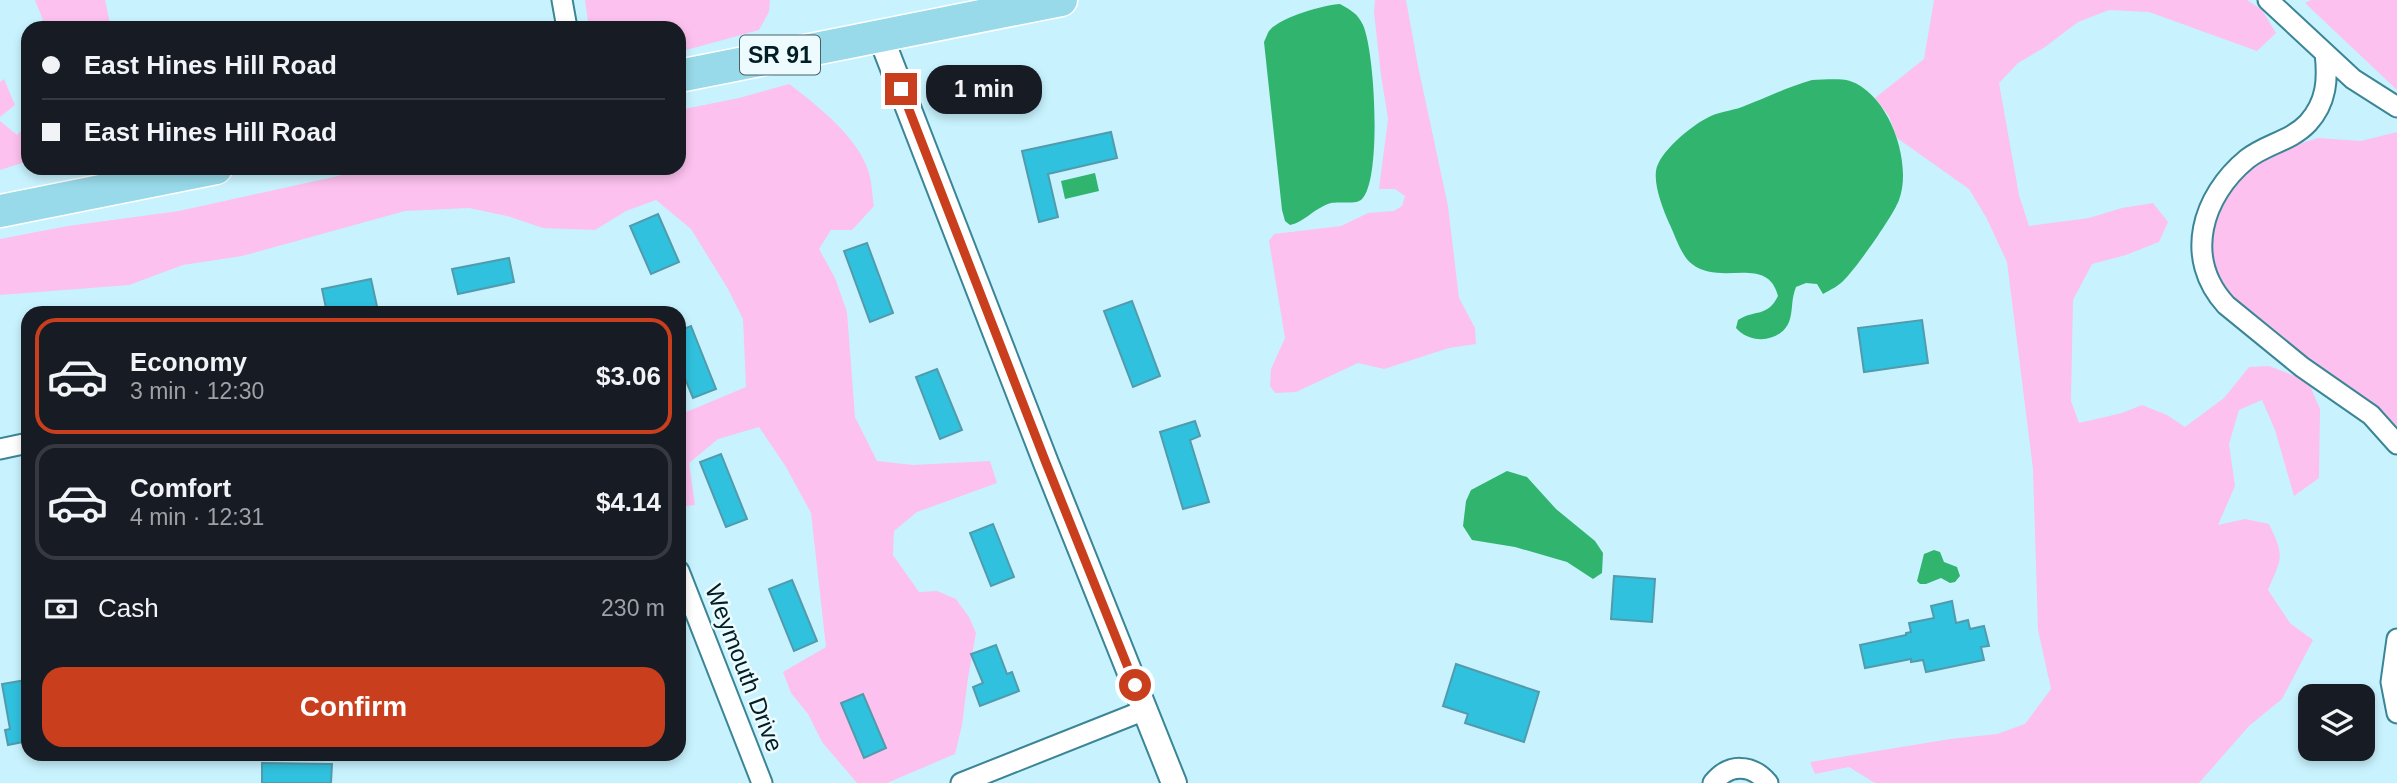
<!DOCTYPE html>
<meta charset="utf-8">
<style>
:root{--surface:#171b24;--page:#20242c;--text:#f1f3f6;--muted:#9ea1a6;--line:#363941;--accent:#c93f1d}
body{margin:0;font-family:Arial,sans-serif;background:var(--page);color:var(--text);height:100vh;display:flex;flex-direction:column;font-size:26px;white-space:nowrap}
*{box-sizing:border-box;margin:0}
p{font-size:23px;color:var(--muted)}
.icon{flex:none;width:38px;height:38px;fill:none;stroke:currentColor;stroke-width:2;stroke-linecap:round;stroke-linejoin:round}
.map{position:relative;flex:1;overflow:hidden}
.panel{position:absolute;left:21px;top:306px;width:665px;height:455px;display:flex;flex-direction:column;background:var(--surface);border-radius:21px;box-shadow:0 4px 10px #0003}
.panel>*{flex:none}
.top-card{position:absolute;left:21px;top:21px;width:665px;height:154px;border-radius:21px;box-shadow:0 4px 10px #0003;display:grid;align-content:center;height:154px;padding:0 21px;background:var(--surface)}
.tools{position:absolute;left:2298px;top:684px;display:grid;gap:14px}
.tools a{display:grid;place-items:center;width:77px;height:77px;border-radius:14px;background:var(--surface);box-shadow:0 4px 10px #0003;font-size:35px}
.end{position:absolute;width:32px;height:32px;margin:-16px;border:9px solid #c93f1d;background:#fff;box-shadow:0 0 0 4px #fff}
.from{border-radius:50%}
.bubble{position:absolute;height:49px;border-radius:21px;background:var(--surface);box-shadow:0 4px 10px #0003;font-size:23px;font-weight:600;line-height:49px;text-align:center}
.top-card b{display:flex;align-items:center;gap:24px;height:66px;font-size:26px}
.top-card b+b{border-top:2px solid var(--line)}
.top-card i{width:18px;height:18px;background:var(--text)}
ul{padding:12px 0 0;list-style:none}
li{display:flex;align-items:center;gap:21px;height:116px;margin:0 14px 10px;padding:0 7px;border:4px solid var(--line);border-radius:21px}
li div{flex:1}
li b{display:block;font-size:26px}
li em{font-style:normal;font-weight:600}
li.on{border-color:var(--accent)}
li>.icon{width:63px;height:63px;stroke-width:1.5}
.pay{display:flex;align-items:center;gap:18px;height:77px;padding:0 21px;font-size:26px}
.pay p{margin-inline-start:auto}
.cta{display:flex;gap:14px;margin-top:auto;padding:14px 21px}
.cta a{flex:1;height:80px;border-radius:21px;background:var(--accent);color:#fff;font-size:28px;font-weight:600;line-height:80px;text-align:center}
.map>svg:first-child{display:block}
.green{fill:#fcc1ee}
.water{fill:#31b46d}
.building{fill:#30c1de;stroke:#529bac;stroke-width:2}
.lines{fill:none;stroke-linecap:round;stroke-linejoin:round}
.minor-casing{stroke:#3b8596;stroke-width:23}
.tertiary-casing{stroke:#3b8596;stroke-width:28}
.primary-casing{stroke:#fff;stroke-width:35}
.minor{stroke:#fff;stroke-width:19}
.tertiary{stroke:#fff;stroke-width:24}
.primary{stroke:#98dae9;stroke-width:32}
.route{stroke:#c93f1d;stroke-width:9}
.labels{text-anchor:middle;stroke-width:5;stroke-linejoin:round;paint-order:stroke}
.shield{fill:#edfbfe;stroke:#476066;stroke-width:2}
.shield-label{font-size:23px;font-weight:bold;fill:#001e25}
.street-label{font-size:24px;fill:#001e25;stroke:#edfbfe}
</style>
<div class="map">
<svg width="2397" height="783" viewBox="0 0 2397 783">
<rect width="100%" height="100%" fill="#c8f3fe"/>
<path class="green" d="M35,0H105L111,28H46Z
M585,0H770L769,12L759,30L679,52V28H592L588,22Z
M1375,0H1406L1418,66L1448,206L1459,298L1475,328L1476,344L1449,348L1384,369L1358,363L1296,392L1275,393L1270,386L1271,369L1285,338L1269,241L1274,234L1341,226L1368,213L1394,211L1402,206L1405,196L1395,189H1379L1388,119L1381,75L1374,12Z
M1934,0H2247L2262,10L2276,33L2257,51L2149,12L2109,10L2078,22L2045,47L2018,63L1999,83L2019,195L2029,226L2089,218L2122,208L2153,203L2168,222L2159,242L2126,255L2092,264L2073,300L2071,401L2079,423L2122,413L2142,405L2167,415L2185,427L2224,398L2249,367L2269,366L2308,381L2320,409L2319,478L2294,496L2275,430L2262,400L2239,410L2229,444L2235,486L2218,525L2245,519L2269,524C2285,557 2282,557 2268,590L2290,623L2313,640L2282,699L2249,726L2199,783H1875L1849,767L1815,774L1810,762L1950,739L1997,734L2025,724L2051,689L2038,630L2033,469L2007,262L1986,217L1969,189L1897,138L1889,116L1875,98L1924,59Z
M2311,0H2397V90L2305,3Z
M4,79L15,105L0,117V82Z
M789,84C817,105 859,138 869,173C872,183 872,195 874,206L852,230H831L819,249L835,278L847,312L855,417L877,461L913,465L990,461L997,483L917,512L894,531L893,555L919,592L937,591L956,599L969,617L976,633L968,678L962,725L955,754L887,783H857L822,742L808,714L791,693L783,672L826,647L811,513L786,467L759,427L718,439L689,463L695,505L679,507V415L746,387L743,319L728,289L691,229L656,200L626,211L595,230L543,228L507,216L469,208L405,211L242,256L183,265L129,285L0,295V239L68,226L179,211L374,168H679V110L739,98Z
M0,121L17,135L28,124V161L0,170Z
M2397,132V428L2224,295L2211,258L2210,225L2221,199L2242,176L2280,150L2318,138L2361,141Z"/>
<path class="water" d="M1340,4C1351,10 1358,14 1363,25C1375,51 1382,179 1362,199C1357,205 1339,201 1331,203C1314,208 1305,222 1290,225L1285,221L1282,210L1264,42C1266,38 1267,34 1269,31C1280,17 1324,5 1340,4Z
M1812,80C1823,80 1839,78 1850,81C1889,94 1913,163 1899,200C1893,216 1857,267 1845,279C1839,286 1830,290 1823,294L1817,284L1806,283L1796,287C1791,300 1793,308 1790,319C1783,343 1750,345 1736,328L1738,320C1755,309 1767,318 1778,296C1767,254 1721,287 1692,264C1681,256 1675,235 1669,223C1663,209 1654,187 1656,171C1658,153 1691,126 1707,118C1717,112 1731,111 1742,107C1766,98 1787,87 1812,80Z
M1095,173L1099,191L1065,199L1061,181Z
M1507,471L1527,477L1556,509L1595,541L1603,553L1602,573L1593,579L1567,562L1515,547L1472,540L1463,526L1466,501L1471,490Z
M1934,550L1940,552L1944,562L1957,567L1960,576L1955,582L1950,583L1941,578L1926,584H1920L1917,581L1924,554Z"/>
<path class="building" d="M1111,132L1117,158L1048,174L1058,217L1039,222L1022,151Z
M658,214L679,262L651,274L630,226Z
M867,243L893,313L870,322L844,251Z
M509,258L514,282L458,294L452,269Z
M371,279L378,311L366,313H327L322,289Z
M1132,301L1160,376L1133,387L1104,311Z
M1922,320L1928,363L1864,372L1858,328Z
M691,326L716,389L693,398L679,364V331Z
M937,369L962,430L940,439L916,377Z
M1195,421L1200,436L1190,440L1209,502L1183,509L1160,432Z
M721,454L747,519L726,527L700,462Z
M993,524L1014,577L991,586L970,533Z
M1614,576L1655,579L1652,622L1611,619Z
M792,580L817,641L794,651L769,589Z
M1952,601L1956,623L1968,620L1970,629L1984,626L1989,646L1981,647L1984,660L1926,672L1923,660L1911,662V659L1865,668L1860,645L1906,635V633L1911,632L1909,623L1934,618L1931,606Z
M996,645L1007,674L1012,672L1019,691L980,706L973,687L983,683L971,654Z
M1456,664L1539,692L1524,742L1465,723L1468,714L1443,706Z
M26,680L28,741L8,745L5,730L10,729L2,684Z
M863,694L886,748L864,758L841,703Z
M262,763L332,764L331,783H262Z"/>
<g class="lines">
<g class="minor-casing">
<path id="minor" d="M562,0L567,28
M2268,0L2353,79L2397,107
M2325,53C2328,79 2327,102 2308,123C2291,141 2266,144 2247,159C2202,196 2183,258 2226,305L2302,367L2371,415L2397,444
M0,449L28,443
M679,571L762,783
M2397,639L2391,682L2397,713
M961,783L1145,710
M1713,783C1729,763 1752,764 1768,783"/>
</g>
<g class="tertiary-casing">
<path id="tertiary" d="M880,35L1046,463L1174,783"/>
</g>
<g class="primary-casing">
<path id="primary" d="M679,76L1061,0
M0,211L216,168"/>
</g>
<use href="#minor" class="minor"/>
<use href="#tertiary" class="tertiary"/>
<use href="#primary" class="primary"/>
</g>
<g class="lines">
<path class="route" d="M901,89L1046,463L1135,685"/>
</g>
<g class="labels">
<rect class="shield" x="740" y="35.5" width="80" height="39" rx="5"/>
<g class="shield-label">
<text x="780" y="63">SR 91</text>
</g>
<g class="street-label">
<text transform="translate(744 668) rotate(69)" y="8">Weymouth Drive</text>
</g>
</g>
</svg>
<div class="tools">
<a><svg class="icon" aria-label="layers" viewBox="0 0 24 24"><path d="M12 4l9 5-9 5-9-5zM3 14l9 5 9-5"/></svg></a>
</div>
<i class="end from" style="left:1135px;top:685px"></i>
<i class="end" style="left:901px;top:89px"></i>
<div class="bubble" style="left:926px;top:65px;width:116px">1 min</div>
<div class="top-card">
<b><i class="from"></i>East Hines Hill Road</b>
<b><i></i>East Hines Hill Road</b>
</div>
<section class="panel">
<ul>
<li class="on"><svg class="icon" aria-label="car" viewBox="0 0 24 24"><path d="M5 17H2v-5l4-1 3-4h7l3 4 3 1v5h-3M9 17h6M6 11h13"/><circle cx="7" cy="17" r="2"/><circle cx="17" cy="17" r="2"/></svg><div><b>Economy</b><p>3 min · 12:30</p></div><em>$3.06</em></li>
<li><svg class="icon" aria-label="car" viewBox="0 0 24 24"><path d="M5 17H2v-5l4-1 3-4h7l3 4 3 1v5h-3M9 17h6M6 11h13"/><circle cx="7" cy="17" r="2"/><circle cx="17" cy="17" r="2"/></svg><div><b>Comfort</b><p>4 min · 12:31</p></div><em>$4.14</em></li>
</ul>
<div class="pay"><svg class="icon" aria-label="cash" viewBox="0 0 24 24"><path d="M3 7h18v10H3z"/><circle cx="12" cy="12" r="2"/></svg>Cash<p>230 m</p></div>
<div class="cta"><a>Confirm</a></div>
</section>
</div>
